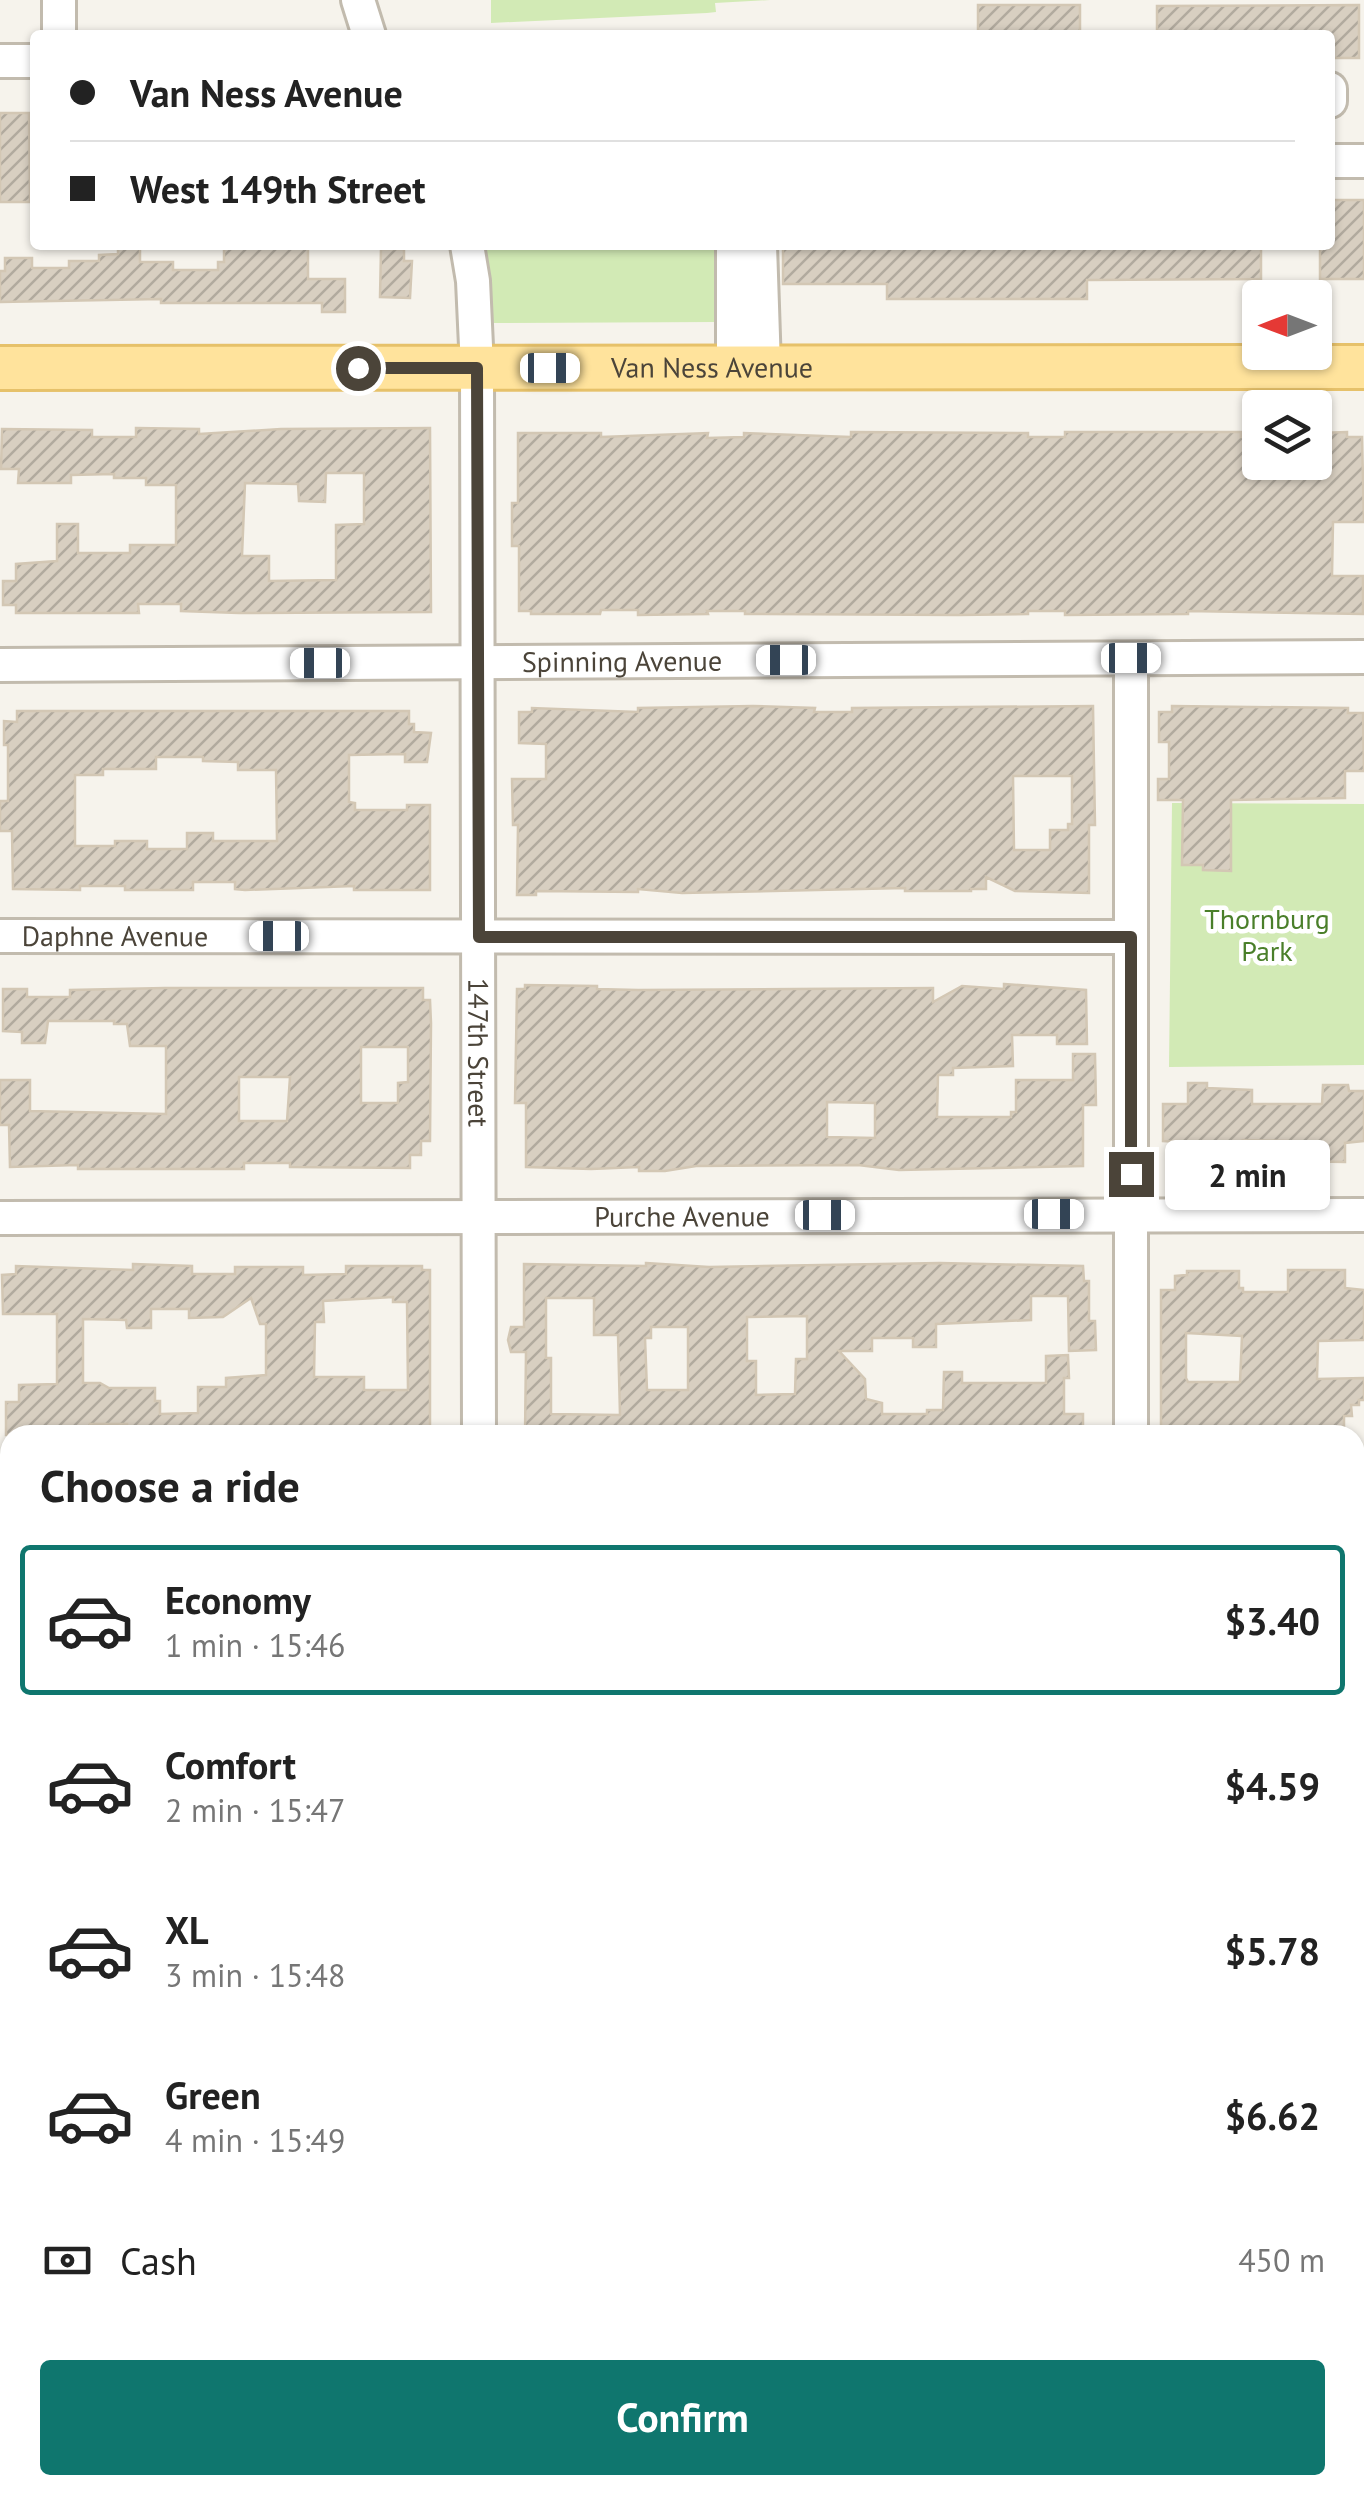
<!DOCTYPE html>
<meta charset="utf-8">
<style>
:root{--surface:#fff;--page:#f6f6f6;--text:#222;--muted:#767676;--line:#e0e0e0;--accent:#0f766e}
body{margin:0;font-family:"PT Sans",sans-serif;background:var(--page);color:var(--text);height:100vh;display:flex;flex-direction:column;font-size:38px;white-space:nowrap}
*{box-sizing:border-box;margin:0}
p{font-size:32px;color:var(--muted)}
.icon{flex:none;width:55px;height:55px;fill:none;stroke:currentColor;stroke-width:2;stroke-linecap:round;stroke-linejoin:round}
.map{position:relative;flex:1;overflow:hidden}
.drawer{position:absolute;left:0px;top:1425px;width:1365px;height:1070px;display:flex;flex-direction:column;background:var(--surface);border-radius:30px 30px 0 0;box-shadow:0 2px 8px #0004}
.drawer>*{flex:none}
.hud{position:absolute;left:30px;top:30px;width:1305px;height:220px;border-radius:10px;box-shadow:0 2px 8px #0004;display:grid;align-content:center;height:220px;padding:0 40px;background:var(--surface)}
.needle{width:65px;rotate:270deg}
.controls{position:absolute;left:1242px;top:280px;display:grid;gap:20px}
.controls a{display:grid;place-items:center;width:90px;height:90px;border-radius:10px;background:var(--surface);box-shadow:0 2px 8px #0004;font-size:50px}
.end{position:absolute;width:45px;height:45px;margin:-22px;border:12px solid #4b4439;background:#fff;box-shadow:0 0 0 5px #fff}
.from{border-radius:50%}
.bubble{position:absolute;height:70px;border-radius:10px;background:var(--surface);box-shadow:0 2px 8px #0004;font-size:32px;font-weight:700;line-height:70px;text-align:center}
.car{position:absolute;width:30px;height:60px;margin:-30px -15px;border-radius:12px;box-shadow:0 0 8px 2px #0007;background:linear-gradient(#fff 24%,#345 0 40%,#fff 0 76%,#345 0 86%,#fff 0)}
.hud b{display:flex;align-items:center;gap:35px;height:95px;font-size:38px}
.hud b+b{border-top:2px solid var(--line)}
.hud i{width:25px;height:25px;background:var(--text)}
ul{padding:0;list-style:none}
li{display:flex;align-items:center;gap:30px;height:150px;margin:0 20px 15px;padding:0 20px;border:5px solid transparent;border-radius:10px}
li div{flex:1}
li b{display:block;font-size:38px}
li em{font-style:normal;font-weight:700}
li.current{border-color:var(--accent)}
li>.icon{width:90px;height:90px;stroke-width:1.5}
h2{padding:0 40px;font-size:45px;line-height:120px}
.pay{display:flex;align-items:center;gap:25px;height:110px;padding:0 40px;font-size:38px}
.pay p{margin-inline-start:auto}
.primary-button{display:flex;gap:20px;margin-top:auto;padding:20px 40px}
.primary-button a{flex:1;height:115px;border-radius:10px;background:var(--accent);color:#fff;font-size:40px;font-weight:700;line-height:115px;text-align:center}
.map>svg:first-child{display:block}
.green{fill:#d2eab5}
.building{fill:url(#building-hatch);stroke:#d3c7b4;stroke-width:2.5;fill-rule:evenodd}
.lines{fill:none;stroke-linecap:round;stroke-linejoin:round}
.minor-casing{stroke:#c2bbae;stroke-width:38}
.major-casing{stroke:#e6c16a;stroke-width:48}
.minor{stroke:#fff;stroke-width:32}
.major{stroke:#ffe39c;stroke-width:42}
.route{stroke:#4b4439;stroke-width:12}
.labels{text-anchor:middle;stroke-width:9;stroke-linejoin:round;paint-order:stroke}
.street-label{font-size:28px;fill:#4b4439;stroke:#fff}
.park-label{font-size:28px;fill:#4a7f2a;stroke:#fff}
</style>
<div class="map">
<svg width="1364" height="2495" viewBox="0 0 1364 2495">
<defs>
<pattern id="building-hatch" width="6" height="6" patternUnits="userSpaceOnUse" patternTransform="scale(2.5)"><rect width="6" height="6" fill="#d8cfc1"/><path d="M-1 1l2-2M0 6l6-6M5 7l2-2" fill="none" stroke="#b1aa9e"/></pattern>
</defs>
<rect width="100%" height="100%" fill="#f6f3ec"/>
<path class="green" d="M491,0H770L715,3L716,12L707,13L491,23Z
M486,245H716V322L487,323Z
M1172,803L1364,804V1065L1169,1067Z"/>
<path class="building" d="M978,5H1080V35H978Z
M1359,5V58H1330V35H1157V6Z
M0,113H29L30,202H0Z
M1330,200H1364V279H1320V245H1330Z
M118,245H140V262H173V270H218V262H224V245H308V279H345V312H322V303H161V299L0,302V271H5V258H32V268H69V261H99V255L118,254Z
M783,245H1261V279L1087,280V299H887V284H783Z
M381,249H404V261H412L410,298L380,297Z
M136,428L199,429V434L281,429L430,428L431,612L239,613L181,611V604H138L139,613H16V605H3V581H16V564L57,561V524H78V553H130V545H176V485H146V478H114V474L71,475V483H18L19,469H1L2,429L92,430V437H136ZM326,473H364V524L336,525V580L269,581V556H242L245,483L298,484L299,501L325,502Z
M851,432L1028,433V437H1065V432H1241V437H1256V462H1320L1319,433L1347,432V437H1362L1364,522H1333L1332,576H1363V614L1188,611V614L1065,615V611H1028V614L958,615L745,614V611H707L708,614L638,615V610H601L600,614H531V611H519V546H512V503H518V433H601V437L708,433L707,438L744,437V433L851,437Z
M753,706L815,708L814,712H852V708L1093,706L1095,825H1089V893L1015,891L986,877V889H971V891H905V888L682,893L638,889V892L536,891V895H517L518,825H513L512,779H546V744L519,743V712H532V708L638,712V708ZM1013,776H1072V824H1068V830H1050V850H1014Z
M1172,706L1348,708V713H1363L1364,771H1345V798L1231,800V871L1203,870V865H1182L1183,800H1158V779H1169V742H1159V712H1172Z
M17,711H409V724H414V732L431,733L427,762H405V754L349,755V802L355,803V810H407V805H430V890H354V886L245,890L235,889V882H193V890H125V886H80V890L13,889L12,831H0V801H8V745H4V721L17,722ZM156,757H203V761L238,762V770H276L277,841H213V833H187V849H147V841H115V846H75V775H103V769H156Z
M1004,984L1086,990L1087,1044H1057V1035H1012L1013,1066L953,1068V1075H938L937,1117H1011V1112H1016V1080H1073V1054H1095L1096,1105H1083V1166L899,1170L858,1165L696,1166L665,1171H639V1167L591,1169L526,1167V1103H515L517,989H525V985L597,986V989L638,990L933,988V1002L962,986L1004,989ZM827,1102L875,1103V1138L827,1137Z
M165,988H423V1000H430L431,1023L430,1141H421V1155H410V1168L290,1167V1163H244V1169H78V1165L10,1167L9,1125H0V1080H30V1111L166,1114V1046H130L127,1024H114V1021H48L45,1043H22V1032L3,1031V989H27V997H70V990ZM361,1047H408V1082L398,1083V1103H361ZM239,1077H290L287,1121H239Z
M1188,1083H1207V1088L1252,1090V1104H1322L1323,1085H1348L1349,1091H1364V1141L1345,1143V1162L1288,1161V1141L1243,1140L1239,1142V1160H1183V1142L1163,1141V1104H1188Z
M646,1263L709,1267L940,1263L1083,1266L1084,1281H1089V1321H1095L1096,1350L1069,1351L1068,1296H1031V1320L936,1324V1347H913V1338H872V1351H839L865,1379L866,1399L882,1403V1414H927V1410H943L944,1372H962V1383H1046V1356L1068,1355L1069,1378H1064V1414H1083V1435H525L526,1352H511L508,1340L511,1327H524V1264L646,1266ZM546,1298H594V1335H618L620,1415L551,1414V1358H546ZM807,1316V1359H796L795,1394L756,1395V1361H747V1317ZM651,1327H688V1390H647L645,1338H651Z
M133,1264L192,1266V1274H235V1267H303V1275L346,1274V1266H422V1270H430V1435H136L127,1434V1424H90V1432H84V1435H6V1402H19V1385L57,1384V1314H3L2,1275L16,1274V1266L133,1270ZM393,1297V1302H407L408,1390H364V1377H314L315,1322H324L323,1301ZM251,1298L260,1324H266V1375L226,1378V1387H198V1413L160,1414V1401H155V1388H109L100,1383H83V1319L126,1320L127,1328H151V1309H189V1318L223,1317Z
M1288,1270H1345V1288L1364,1290V1340L1318,1341L1317,1379L1364,1378V1400H1359V1405H1351L1352,1416H1344V1435H1214V1430H1179L1178,1435H1161V1290H1175V1276L1187,1275V1271H1239V1288H1243V1292H1288ZM1186,1333L1242,1336L1240,1382H1188L1186,1378Z"/>
<g class="lines">
<g class="minor-casing">
<g id="minor">
<path d="M59,0V35"/>
<path d="M358,0L369,35"/>
<path d="M0,61H35"/>
<path d="M1330,101V89"/>
<path d="M1330,161H1364"/>
<path id="s1" d="M467,245L473,281L477,368L479,1435"/>
<path d="M733,245V367"/>
<path d="M760,245L764,367"/>
<path d="M1131,659V1435"/>
<path id="s2" d="M0,665L1364,657"/>
<path id="s3" d="M0,936L1131,937"/>
<path id="s4" d="M0,1218L1364,1215"/>
<path d="M0,1496H10"/>
<path d="M1355,1496H1364"/>
<path d="M1355,1768H1364"/>
<path d="M0,1772H10"/>
<path d="M1355,2028H1364"/>
<path d="M1355,2282H1364"/>
<path d="M193,2495V2485"/>
<path d="M477,2495V2485"/>
</g>
</g>
<g class="major-casing">
<g id="major">
<path id="s5" d="M0,368L1364,367"/>
</g>
</g>
<use href="#minor" class="minor"/>
<use href="#major" class="major"/>
</g>
<g class="lines">
<path class="route" d="M358,368H477L479,937H1131V1174"/>
</g>
<g class="labels">
<g class="street-label">
<text dy="10" stroke="none"><textPath href="#s5" startOffset="712">Van Ness Avenue</textPath></text>
<text dy="10" stroke="none"><textPath href="#s2" startOffset="622">Spinning Avenue</textPath></text>
<text dy="10" stroke="none"><textPath href="#s3" startOffset="115">Daphne Avenue</textPath></text>
<text dy="10" stroke="none"><textPath href="#s1" startOffset="808">147th Street</textPath></text>
<text dy="10" stroke="none"><textPath href="#s4" startOffset="682">Purche Avenue</textPath></text>
</g>
<g class="park-label">
<text x="1267" y="929">Thornburg<tspan x="1267" dy="32">Park</tspan></text>
</g>
</g>
</svg>
<div class="controls">
<a><svg class="needle" viewBox="-14 -14 28 28"><path d="M0-13l5 13h-10z" fill="#e53935"/><path d="M0 13l5-13h-10z" fill="#767676"/></svg></a>
<a><svg class="icon" aria-label="layers" viewBox="0 0 24 24"><path d="M12 4l9 5-9 5-9-5zM3 14l9 5 9-5"/></svg></a>
</div>
<i class="end from" style="left:358px;top:368px"></i>
<i class="end" style="left:1131px;top:1174px"></i>
<div class="bubble" style="left:1165px;top:1140px;width:165px">2 min</div>
<i class="car" style="left:550px;top:368px;rotate:90deg"></i>
<i class="car" style="left:1131px;top:658px;rotate:90deg"></i>
<i class="car" style="left:786px;top:660px;rotate:270deg"></i>
<i class="car" style="left:320px;top:663px;rotate:270deg"></i>
<i class="car" style="left:279px;top:936px;rotate:270deg"></i>
<i class="car" style="left:1054px;top:1214px;rotate:90deg"></i>
<i class="car" style="left:825px;top:1215px;rotate:90deg"></i>
<div class="hud">
<b><i class="from"></i>Van Ness Avenue</b>
<b><i></i>West 149th Street</b>
</div>
<section class="drawer">
<h2>Choose a ride</h2>
<ul>
<li class="current"><svg class="icon" aria-label="car" viewBox="0 0 24 24"><path d="M5 17H2v-5l4-1 3-4h7l3 4 3 1v5h-3M9 17h6M6 11h13"/><circle cx="7" cy="17" r="2"/><circle cx="17" cy="17" r="2"/></svg><div><b>Economy</b><p>1 min · 15:46</p></div><em>$3.40</em></li>
<li><svg class="icon" aria-label="car" viewBox="0 0 24 24"><path d="M5 17H2v-5l4-1 3-4h7l3 4 3 1v5h-3M9 17h6M6 11h13"/><circle cx="7" cy="17" r="2"/><circle cx="17" cy="17" r="2"/></svg><div><b>Comfort</b><p>2 min · 15:47</p></div><em>$4.59</em></li>
<li><svg class="icon" aria-label="car" viewBox="0 0 24 24"><path d="M5 17H2v-5l4-1 3-4h7l3 4 3 1v5h-3M9 17h6M6 11h13"/><circle cx="7" cy="17" r="2"/><circle cx="17" cy="17" r="2"/></svg><div><b>XL</b><p>3 min · 15:48</p></div><em>$5.78</em></li>
<li><svg class="icon" aria-label="car" viewBox="0 0 24 24"><path d="M5 17H2v-5l4-1 3-4h7l3 4 3 1v5h-3M9 17h6M6 11h13"/><circle cx="7" cy="17" r="2"/><circle cx="17" cy="17" r="2"/></svg><div><b>Green</b><p>4 min · 15:49</p></div><em>$6.62</em></li>
</ul>
<div class="pay"><svg class="icon" aria-label="cash" viewBox="0 0 24 24"><path d="M3 7h18v10H3z"/><circle cx="12" cy="12" r="2"/></svg>Cash<p>450 m</p></div>
<div class="primary-button"><a>Confirm</a></div>
</section>
</div>
